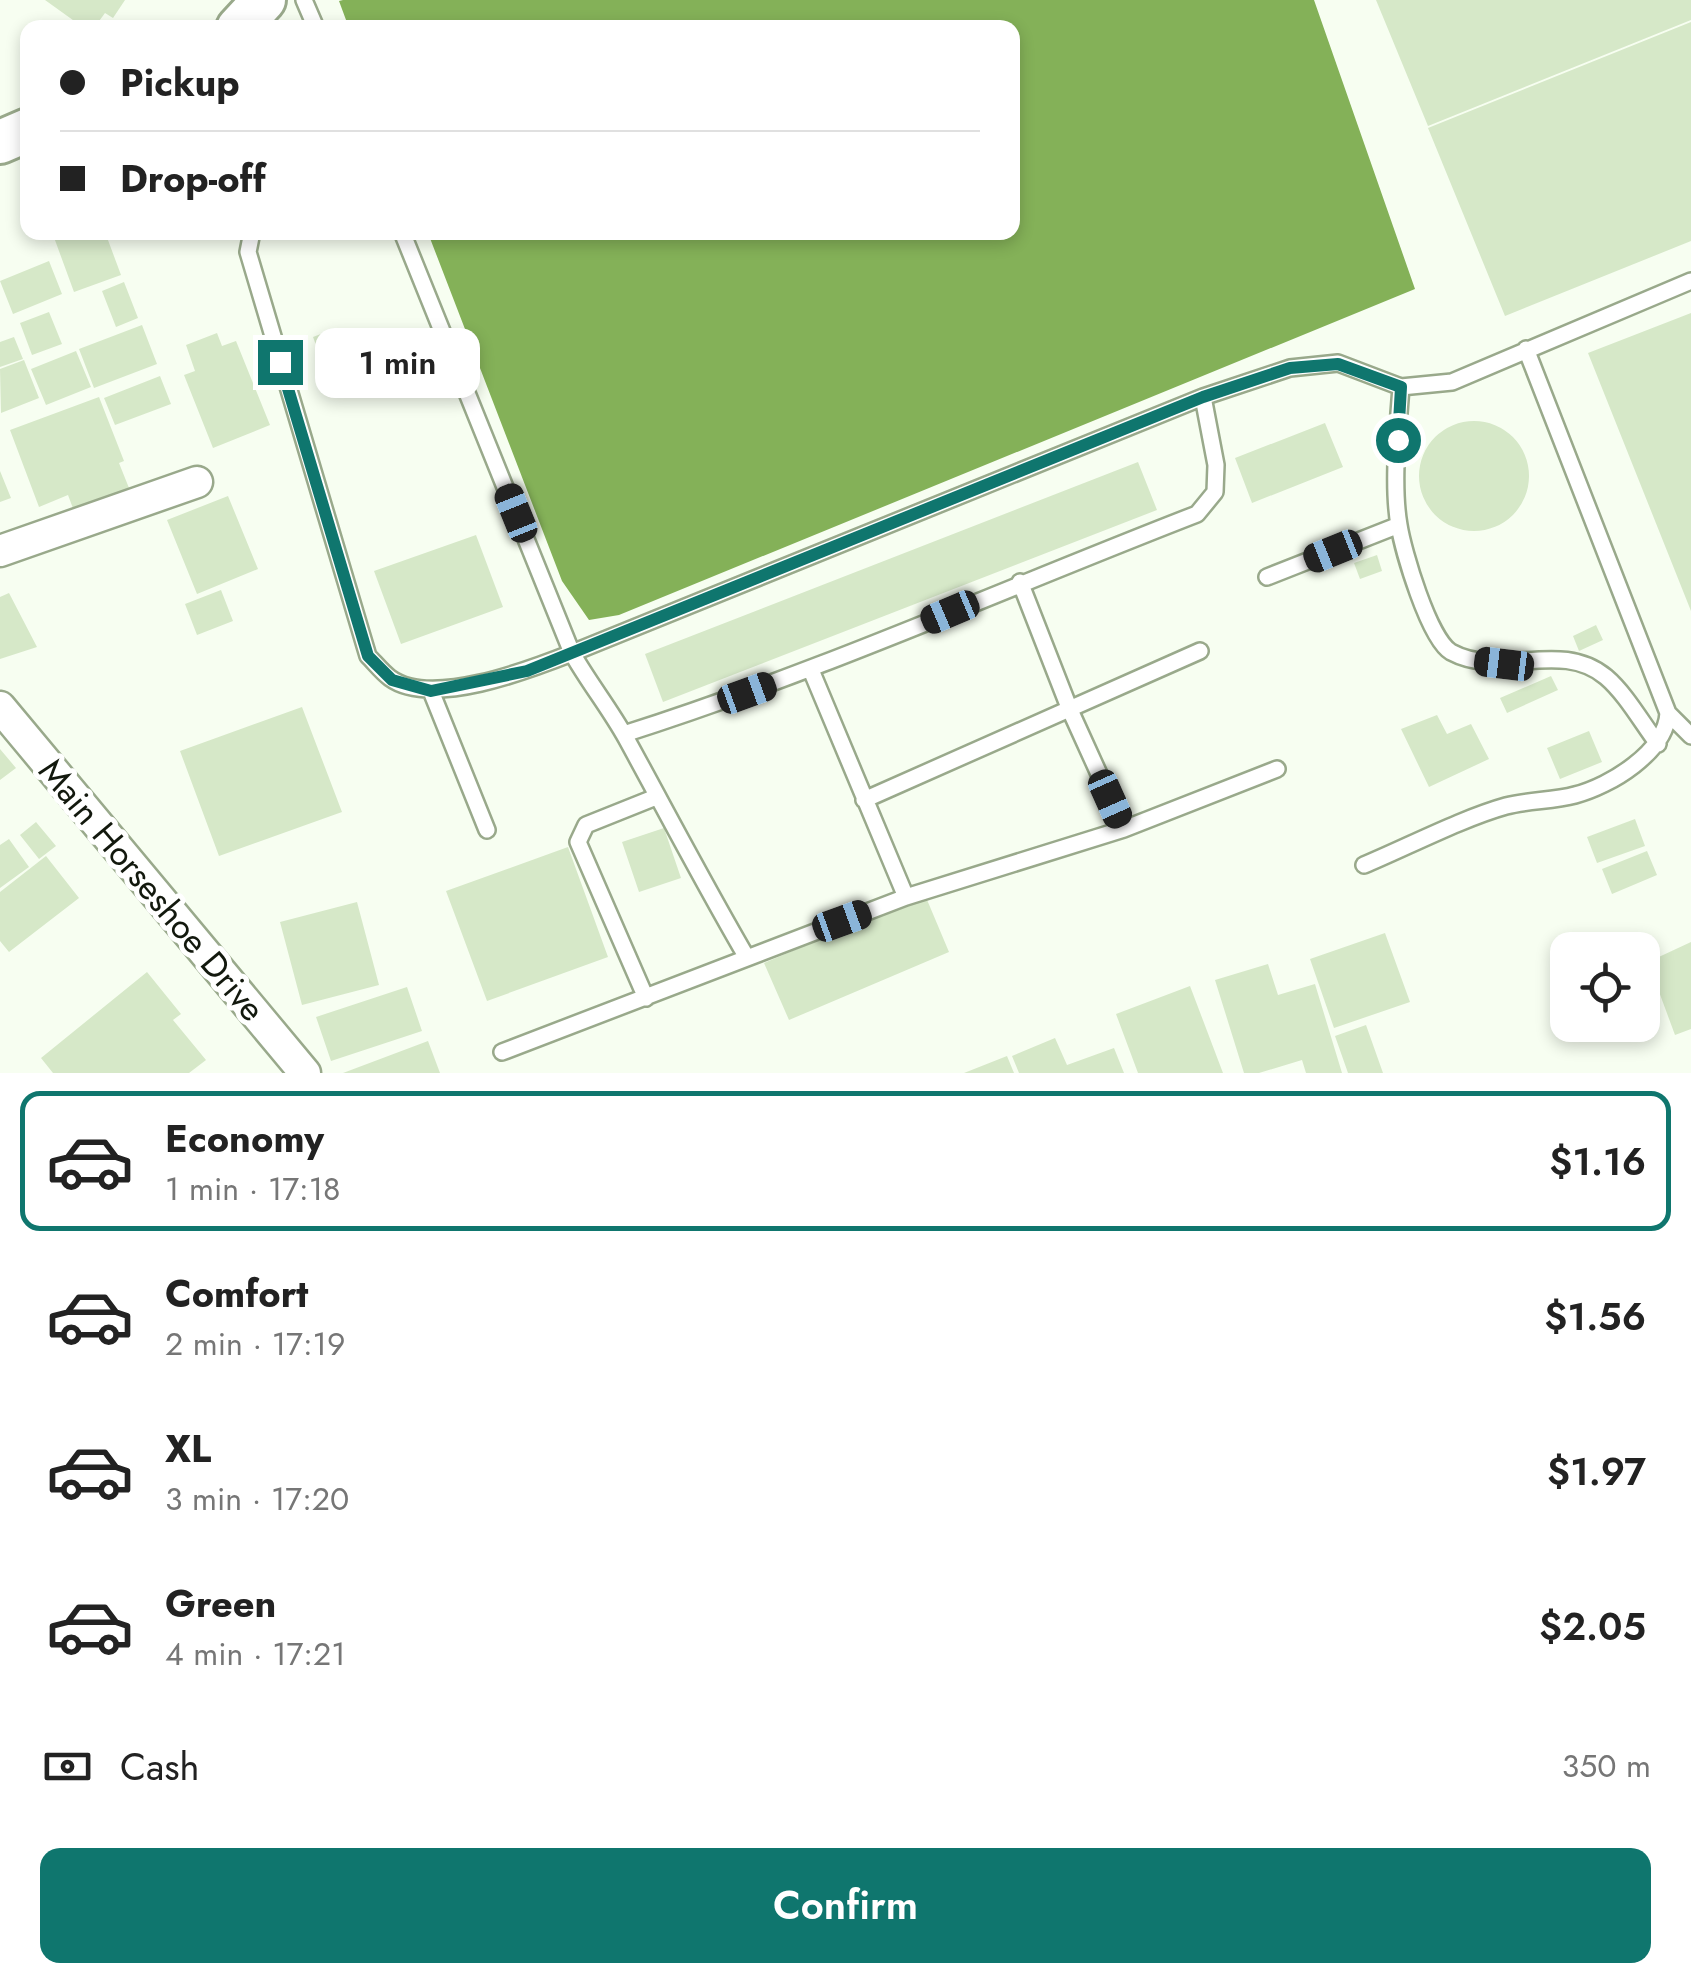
<!DOCTYPE html>
<meta charset="utf-8">
<style>
:root{--surface:#fff;--page:#f2f2f2;--text:#222;--muted:#767676;--line:#e0e0e0;--accent:#0f766e}
body{margin:0;font-family:Jost,sans-serif;background:var(--page);color:var(--text);height:100vh;display:flex;flex-direction:column;font-size:38px;white-space:nowrap}
*{box-sizing:border-box;margin:0}
p{font-size:32px;color:var(--muted)}
.icon{flex:none;width:55px;height:55px;fill:none;stroke:currentColor;stroke-width:2;stroke-linecap:round;stroke-linejoin:round}
.map{position:relative;height:1073px;overflow:hidden}
.panel{display:flex;flex-direction:column;background:var(--surface);flex:1}
.panel>*{flex:none}
.top-card{position:absolute;left:20px;top:20px;width:1000px;height:220px;border-radius:20px;box-shadow:0 5px 15px #0003;display:grid;align-content:center;height:220px;padding:0 40px;background:var(--surface)}
.controls{position:absolute;left:1550px;top:932px;display:grid;gap:20px}
.controls a{display:grid;place-items:center;width:110px;height:110px;border-radius:20px;background:var(--surface);box-shadow:0 5px 15px #0003;font-size:50px}
.end{position:absolute;width:45px;height:45px;margin:-22px;border:12px solid #0f766e;background:#fff;box-shadow:0 0 0 5px #fff}
.from{border-radius:50%}
.bubble{position:absolute;height:70px;border-radius:20px;background:var(--surface);box-shadow:0 5px 15px #0003;font-size:32px;font-weight:600;line-height:70px;text-align:center}
.car{position:absolute;width:30px;height:60px;margin:-30px -15px;border-radius:12px;box-shadow:0 0 8px 2px #0007;background:linear-gradient(#222 24%,#8ab4d8 0 40%,#222 0 76%,#8ab4d8 0 86%,#222 0)}
.top-card b{display:flex;align-items:center;gap:35px;height:95px;font-size:38px}
.top-card b+b{border-top:2px solid var(--line)}
.top-card i{width:25px;height:25px;background:var(--text)}
ul{padding:18px 0 0;list-style:none}
li{display:flex;align-items:center;gap:30px;height:140px;margin:0 20px 15px;padding:0 20px;border:5px solid transparent;border-radius:20px}
li div{flex:1}
li b{display:block;font-size:38px}
li em{font-style:normal;font-weight:600}
li.selected{border-color:var(--accent)}
li>.icon{width:90px;height:90px;stroke-width:1.5}
.pay{display:flex;align-items:center;gap:25px;height:110px;padding:0 40px;font-size:38px}
.pay p{margin-inline-start:auto}
.cta{display:flex;gap:20px;margin-top:auto;padding:20px 40px}
.cta a{flex:1;height:115px;border-radius:20px;background:var(--accent);color:#fff;font-size:40px;font-weight:600;line-height:115px;text-align:center}
.map>svg:first-child{display:block}
.water{fill:#84b158}
.building{fill:#d6e8c8}
.lines{fill:none;stroke-linecap:round;stroke-linejoin:round}
.service-casing{stroke:#99a98b;stroke-width:20}
.minor-casing{stroke:#99a98b;stroke-width:35}
.secondary-casing{stroke:#99a98b;stroke-width:48}
.service{stroke:#fff;stroke-width:15}
.minor{stroke:#fff;stroke-width:30}
.secondary{stroke:#fff;stroke-width:42}
.route{stroke:#0f766e;stroke-width:12}
.labels{text-anchor:middle;stroke-width:10;stroke-linejoin:round;paint-order:stroke}
.street-label{font-size:35px;fill:#12180d;stroke:#fff}
</style>
<div class="map">
<svg width="1691" height="1073" viewBox="0 0 1691 1073">
<rect width="100%" height="100%" fill="#f7fef1"/>
<path class="water" d="M343,0H1314L1415,289L619,615L589,620L562,581L428,233L1012,232V28H349L339,1Z"/>
<path class="building" d="M45,0H125L113,18L105,13L94,28H84Z
M1376,0H1691V20L1428,126Z
M1691,22V241L1505,316L1428,128Z
M52,232H105L121,275L74,292Z
M49,261L62,294L13,314L0,281Z
M124,282L138,318L116,327L102,291Z
M49,312L62,344L32,355L20,323Z
M1691,313V611L1588,353Z
M142,325L157,364L94,388L79,349Z
M334,329L344,353L322,361L313,337Z
M217,333L222,346L236,341L270,425L213,448L184,375L195,371L186,345Z
M14,337L23,359L0,367V342Z
M76,351L91,387L46,405L31,369Z
M24,360L39,398L1,413L0,369Z
M160,376L171,404L115,425L104,398Z
M99,397L124,461L119,463L133,498L77,519L68,495L39,507L10,430Z
M1419 476a55 55 0 1 1 110 0a55 55 0 1 1-110 0Z
M1325,423L1343,467L1252,503L1235,458Z
M1138,462L1157,510L663,702L645,654Z
M0,471L11,498L0,502Z
M228,496L258,569L197,594L167,520Z
M476,535L503,607L401,644L374,571Z
M1377,555L1382,571L1360,579L1354,563Z
M221,590L233,621L197,635L185,604Z
M9,593L37,647L0,659V597Z
M1596,625L1603,640L1579,651L1573,636Z
M1551,676L1558,690L1507,713L1500,698Z
M302,707L342,812L219,856L180,751Z
M1437,715L1447,734L1471,724L1489,759L1429,787L1401,729Z
M1589,731L1602,762L1560,779L1547,748Z
M0,749L16,768L0,780Z
M1635,819L1645,846L1597,863L1587,837Z
M36,822L56,846L39,859L20,835Z
M664,828L681,878L639,892L622,842Z
M9,839L29,867L0,888V845Z
M568,847L608,957L487,1001L446,891Z
M1647,851L1657,875L1612,894L1602,869Z
M46,856L79,898L9,952L0,941V892Z
M925,895L949,952L789,1020L764,963Z
M357,902L379,985L302,1005L280,922Z
M1385,933L1410,1002L1334,1028L1310,959Z
M1691,942V1029L1675,1035L1648,962Z
M1268,964L1278,995L1315,984L1342,1073H1306L1302,1060L1259,1073H1244L1215,980Z
M147,972L181,1014L173,1020L206,1060L189,1073H53L41,1058Z
M1190,986L1223,1073H1138L1116,1014Z
M407,987L422,1031L331,1061L316,1017Z
M1366,1025L1383,1073H1348L1335,1036Z
M1055,1038L1067,1065L1114,1048L1124,1073H1019L1012,1056Z
M428,1041L440,1073H343Z
M1007,1056L1014,1073H964Z"/>
<g class="lines">
<g class="service-casing">
<path id="service" d="M304,0L316,28
M252,232L248,252L368,656C375,663 382,672 390,678C431,708 529,670 572,653C589,683 610,709 626,738C666,811 704,884 746,956
M402,232L572,653L1203,397L1290,368L1338,363L1401,387L1452,382L1691,281
M1526,349L1668,713L1691,736
M1401,387C1398,428 1392,485 1399,525C1403,551 1429,639 1451,652C1501,679 1561,639 1606,677C1626,694 1642,723 1658,744
M1267,577L1399,525
M1020,582L1070,710L1124,829
M811,670L906,897
M431,691L487,830
M624,734C819,672 1006,588 1197,514L1215,492L1216,465L1203,397
M864,800L1200,651
M1364,865C1407,847 1463,818 1506,806C1529,800 1553,801 1575,795C1610,786 1666,752 1668,713
M646,998L578,842L586,825L656,797
M502,1052L906,897L1124,829L1277,769"/>
</g>
<g class="minor-casing">
<path id="minor" d="M0,551L197,482
M0,707L305,1073"/>
</g>
<g class="secondary-casing">
<path id="secondary" d="M238,28L264,0
M0,142L28,130"/>
</g>
<use href="#service" class="service"/>
<use href="#minor" class="minor"/>
<use href="#secondary" class="secondary"/>
</g>
<g class="lines">
<path class="route" d="M280,362L368,656L392,680L431,691L527,671L1203,397L1290,368L1338,364L1401,387L1398,440"/>
</g>
<g class="labels">
<g class="street-label">
<text transform="translate(152 890) rotate(50)" y="12">Main Horseshoe Drive</text>
</g>
</g>
</svg>
<div class="controls">
<a><svg class="icon" aria-label="locate" viewBox="0 0 24 24"><circle cx="12" cy="12" r="6"/><path d="M12 2v4M12 18v4M2 12h4M18 12h4"/></svg></a>
</div>
<i class="end from" style="left:1398px;top:440px"></i>
<i class="end" style="left:280px;top:362px"></i>
<div class="bubble" style="left:315px;top:328px;width:165px">1 min</div>
<i class="car" style="left:516px;top:513px;rotate:338deg"></i>
<i class="car" style="left:1333px;top:551px;rotate:248deg"></i>
<i class="car" style="left:950px;top:612px;rotate:247deg"></i>
<i class="car" style="left:1504px;top:664px;rotate:277deg"></i>
<i class="car" style="left:747px;top:693px;rotate:70deg"></i>
<i class="car" style="left:1110px;top:799px;rotate:156deg"></i>
<i class="car" style="left:842px;top:921px;rotate:70deg"></i>
<div class="top-card">
<b><i class="from"></i>Pickup</b>
<b><i></i>Drop-off</b>
</div>
</div>
<section class="panel">
<ul>
<li class="selected"><svg class="icon" aria-label="car" viewBox="0 0 24 24"><path d="M5 17H2v-5l4-1 3-4h7l3 4 3 1v5h-3M9 17h6M6 11h13"/><circle cx="7" cy="17" r="2"/><circle cx="17" cy="17" r="2"/></svg><div><b>Economy</b><p>1 min · 17:18</p></div><em>$1.16</em></li>
<li><svg class="icon" aria-label="car" viewBox="0 0 24 24"><path d="M5 17H2v-5l4-1 3-4h7l3 4 3 1v5h-3M9 17h6M6 11h13"/><circle cx="7" cy="17" r="2"/><circle cx="17" cy="17" r="2"/></svg><div><b>Comfort</b><p>2 min · 17:19</p></div><em>$1.56</em></li>
<li><svg class="icon" aria-label="car" viewBox="0 0 24 24"><path d="M5 17H2v-5l4-1 3-4h7l3 4 3 1v5h-3M9 17h6M6 11h13"/><circle cx="7" cy="17" r="2"/><circle cx="17" cy="17" r="2"/></svg><div><b>XL</b><p>3 min · 17:20</p></div><em>$1.97</em></li>
<li><svg class="icon" aria-label="car" viewBox="0 0 24 24"><path d="M5 17H2v-5l4-1 3-4h7l3 4 3 1v5h-3M9 17h6M6 11h13"/><circle cx="7" cy="17" r="2"/><circle cx="17" cy="17" r="2"/></svg><div><b>Green</b><p>4 min · 17:21</p></div><em>$2.05</em></li>
</ul>
<div class="pay"><svg class="icon" aria-label="cash" viewBox="0 0 24 24"><path d="M3 7h18v10H3z"/><circle cx="12" cy="12" r="2"/></svg>Cash<p>350 m</p></div>
<div class="cta"><a>Confirm</a></div>
</section>
